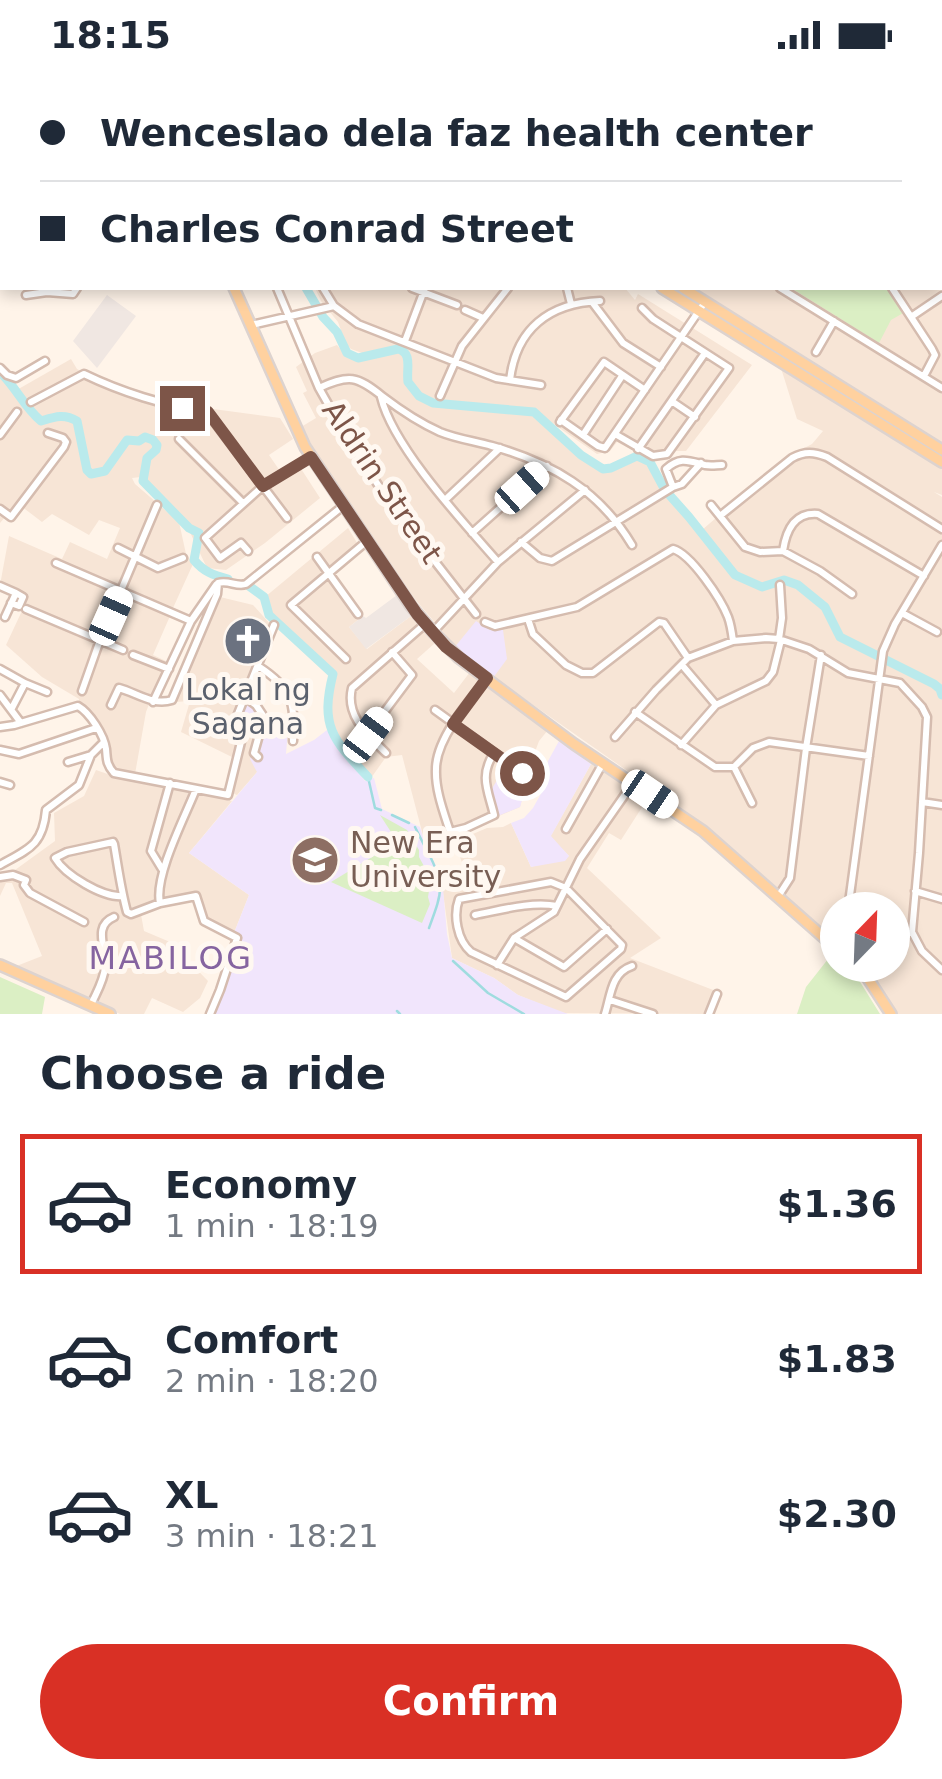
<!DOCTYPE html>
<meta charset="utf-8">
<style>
:root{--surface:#fff;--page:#f6f6f7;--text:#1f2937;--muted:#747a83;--line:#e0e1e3;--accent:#d93025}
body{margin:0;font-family:"DejaVu Sans",sans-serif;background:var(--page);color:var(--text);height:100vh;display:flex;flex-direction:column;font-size:38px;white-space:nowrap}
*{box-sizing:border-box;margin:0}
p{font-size:32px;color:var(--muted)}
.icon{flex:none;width:55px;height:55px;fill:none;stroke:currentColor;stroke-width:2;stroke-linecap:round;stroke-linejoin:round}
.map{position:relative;height:944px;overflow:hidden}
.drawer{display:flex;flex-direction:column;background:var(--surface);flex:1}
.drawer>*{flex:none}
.top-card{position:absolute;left:0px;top:0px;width:942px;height:220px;box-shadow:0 5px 15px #0003;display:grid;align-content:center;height:220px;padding:0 40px;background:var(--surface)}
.needle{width:65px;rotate:23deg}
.controls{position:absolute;left:820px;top:822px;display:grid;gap:20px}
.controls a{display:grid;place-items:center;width:90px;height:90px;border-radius:50%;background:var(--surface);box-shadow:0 5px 15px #0003;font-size:50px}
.end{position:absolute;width:45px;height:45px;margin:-22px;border:12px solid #7d5548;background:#fff;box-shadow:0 0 0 5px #fff}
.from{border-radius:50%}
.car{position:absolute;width:30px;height:60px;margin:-30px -15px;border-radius:12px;box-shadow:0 0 8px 2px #0007;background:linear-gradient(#fff 24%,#345 0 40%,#fff 0 76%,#345 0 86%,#fff 0)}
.top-card b{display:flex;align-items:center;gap:35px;height:95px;font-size:38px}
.top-card b+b{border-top:2px solid var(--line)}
.top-card i{width:25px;height:25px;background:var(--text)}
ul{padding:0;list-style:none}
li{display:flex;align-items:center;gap:30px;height:140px;margin:0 20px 15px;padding:0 20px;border:5px solid transparent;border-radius:0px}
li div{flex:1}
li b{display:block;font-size:38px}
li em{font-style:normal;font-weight:700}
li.current{border-color:var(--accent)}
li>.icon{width:90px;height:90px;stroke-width:1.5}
h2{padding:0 40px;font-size:45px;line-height:120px}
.button{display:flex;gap:20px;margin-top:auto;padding:20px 40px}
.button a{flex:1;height:115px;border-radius:60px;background:var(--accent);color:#fff;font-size:40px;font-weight:700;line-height:115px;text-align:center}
.status{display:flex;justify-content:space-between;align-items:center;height:70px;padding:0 50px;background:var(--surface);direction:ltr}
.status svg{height:28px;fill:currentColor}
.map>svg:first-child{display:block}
.residential{fill:#f7e5d6}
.industrial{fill:#f0e7e2}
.education{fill:#f1e5fc}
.green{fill:#dbefc4}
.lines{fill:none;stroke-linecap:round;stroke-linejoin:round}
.stream{stroke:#9fdcdf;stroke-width:2.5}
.river{stroke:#baeaec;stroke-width:9}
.minor-casing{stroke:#d5bcaf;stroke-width:11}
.major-casing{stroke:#ddd3cf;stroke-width:14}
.minor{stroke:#fff;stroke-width:6}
.major{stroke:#ffd19f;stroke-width:9}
.route{stroke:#7d5548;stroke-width:12}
.labels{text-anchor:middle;stroke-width:10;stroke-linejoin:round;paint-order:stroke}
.street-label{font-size:30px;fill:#7d5548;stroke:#fff8f1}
.worship-label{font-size:30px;fill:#5b616d;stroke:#fff8f1}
.education-label{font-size:30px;fill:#785e54;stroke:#fff8f1;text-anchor:start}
.neighbourhood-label{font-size:32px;letter-spacing:2.5px;fill:#8564a0;stroke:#fff8f1}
</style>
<div class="status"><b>18:15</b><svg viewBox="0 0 49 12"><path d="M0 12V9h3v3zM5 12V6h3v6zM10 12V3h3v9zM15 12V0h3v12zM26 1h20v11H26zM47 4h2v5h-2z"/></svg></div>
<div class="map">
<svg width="942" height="944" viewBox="0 0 942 944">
<rect width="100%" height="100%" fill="#fff4e9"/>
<path class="residential" d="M940,25L942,26V374L688,218H940Z
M315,218H625L635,230L638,224L752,295L686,381H674L665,387L648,388L617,372L610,381L597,384L532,339H520L535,344L583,388L606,402L638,387L644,390L649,393L661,420L679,441L702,460L787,387L812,374L823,361L797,349L780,295L942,394V425L934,422L942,427V944H894L872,905L862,895H892V840H838L837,872L793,836L706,756L509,618L455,576L414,528L324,395L301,357L316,348L303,323L307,321L296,297L315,283L337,275L348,288L363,290L392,281L403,283L405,313L416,325L426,334L461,335L439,332L416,322L408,311L409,286L399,277L365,284L351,279L346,274L338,252L321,231Z
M71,289L77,299L96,309L176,334L280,348L293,369L269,385L280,401L296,391L320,428L265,473L226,500L207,498L188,458L143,407L147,389L144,392L141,407L132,408L135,414L179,452L186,484L193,494L173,538L185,544L182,551L170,546L153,585L166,591L146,642L135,704L115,700L109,690L106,673L86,639L79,633V629L42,607L6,575L28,528L0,515L9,466L62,489L70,472L107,489L120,458L99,450L89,465L52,444L42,452L17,433L0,453V306L15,321Z
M348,458L362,481L335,504L363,546L349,557L367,579L411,546L435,573L417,589L454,623L470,602L548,660L539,671L528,701L520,737L426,777L402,685L386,687L371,708L329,659L327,633L334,604L269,544L265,527Z
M220,527L253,535L271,555L236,643L258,668L257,702L237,725L228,721L234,688L181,662L190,631L175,632Z
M591,694L648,728L621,770L609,763L587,798L661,868L630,888L721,923L713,944L562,943L518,925L494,908L452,888L442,815L469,810L454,772L487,758L503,757L511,753L531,797L569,786L550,767Z
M96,700L125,710L196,721L232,731L189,783L249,825L234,863L205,848L198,823L157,831L140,839L144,861L170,872L208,911L200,928L183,942L152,928L144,944H120L14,897L42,886L12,813H6L0,826V804L15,800L55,771L54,743L84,726Z"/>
<path class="industrial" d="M107,225L136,246L97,298L73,271Z
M397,525L411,546L366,579L349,557L363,546L366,548Z"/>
<path class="education" d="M476,551L490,560H503L507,589L493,608L454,578Z
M251,627L261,633L266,646L289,647L286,684L314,670L327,660L365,711L374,708L382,739L420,757L426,777L442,807L447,864L452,888L494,908L518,925L568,944H212L242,867L234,863L249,825L189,783L257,702L250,689L258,668L236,643L242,628Z
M559,671L591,694L551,766L569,786L565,791L531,797L511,753L524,748L533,738L543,720L548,691Z
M506,696L528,710L520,737L498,746L491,720Z"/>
<path class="green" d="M791,218H891L905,242L891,250L879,273Z
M380,745L407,760L419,780V787L431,809L428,827L430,834L422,853L331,812L387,778L390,782L400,776Z
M832,884L837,890L838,895H843L857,907L880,944H797L806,917Z
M0,907L45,927L42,944H0Z"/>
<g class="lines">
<path class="stream" d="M368,707L375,738L381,740
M392,745L409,753
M415,757L425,777
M427,780C445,816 443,820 429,858
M453,891L488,923L524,944
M397,941L400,944"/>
<path class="river" d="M241,0V2
M605,0L609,2
M615,2H622
M0,35L2,34
M306,218L323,247L337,262L347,283L358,288L398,279C413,283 406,299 408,312L419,326L433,333L534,342L581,385L603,399L611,398L637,386L650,392L665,420L689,447L735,505L762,517L784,510L798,515L825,537L840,567L934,614L940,619L942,625
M0,302C16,317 24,337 41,351C54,347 64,343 77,351L87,400L91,404L105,401L127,370L139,371L145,367L153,370L157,375L156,380L147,388L143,411L189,458L199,463L194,490C204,502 213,505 228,509
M249,516L264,527L269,545L333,604C320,656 332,669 368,707"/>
<g class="minor-casing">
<path id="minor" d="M350,0L358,2
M498,0L499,2
M570,0L573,2
M786,0V2
M819,0L825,2
M303,2L306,0
M449,2L450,0
M550,2L553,0
M675,2L680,0
M760,2L764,0
M940,52L942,53
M0,60H2
M940,77L942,72
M0,132H2
M0,184H2
M940,194L942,197
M277,218L319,318L349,371L394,439L476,544
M323,218L334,236L358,254L496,308L541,315
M412,218L457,235
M567,218L571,234
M780,218L942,318
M892,218L932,279L935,285L924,306
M26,225L47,222L73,224L77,218
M592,232L623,273L661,297
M465,240L483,248
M911,247L942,226
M251,255L334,236
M405,271L425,218
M816,282L834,251
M0,298L7,305L16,308L45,291
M510,310C516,259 549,233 600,231
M319,318C349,304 357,306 382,326C399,339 420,353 440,362C457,369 475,371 492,376C552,393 599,420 632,475
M440,326L462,276L508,218
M381,327C393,377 463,452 498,492
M31,332L84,304C119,321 167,337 206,341L287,448
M673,332L695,347
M561,350L598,376L605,378L705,232
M560,352L604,292L645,320
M615,364L653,386L667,384L729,298L653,249L642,238
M0,365L17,342
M583,365L622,306
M179,369L243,433
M638,379L705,283
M701,393L682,414L673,417L666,399C680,386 689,391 705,395C711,396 717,395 722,395
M445,430L500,378
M711,435L745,477L760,482L783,481L820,501L852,524
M0,439L11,447L64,377L66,372L63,368L48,363
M720,446L792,388C805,381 814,382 827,387L942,459
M472,463L547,396
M521,472L540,488L552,491L673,417
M118,478L158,498L183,488
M248,481L241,473L220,488L205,468L263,416L311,387
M783,481C786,461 794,442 818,444L924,506
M317,487L358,544
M56,493L191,551
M218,513C229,510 236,517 246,514L343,436
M0,516L16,523L5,547
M11,533L19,536L23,527L16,523
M26,539L123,580
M902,543L937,562
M528,549L533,564L566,595L582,603H593L659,552L664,553L688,588
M485,552L495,556L577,537L673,479C691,484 721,529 728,547C731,555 732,563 733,571
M433,562L498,492L585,420
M779,569L782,548L780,515
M133,585L169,599
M346,589L291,535L367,471
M682,595L716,635
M258,596C292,618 295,631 293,671
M0,599L25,613L12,638
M487,609C468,632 436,669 436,699C435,720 444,743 450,762L466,758L494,745C488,720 479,706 494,683
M25,613L47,622
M82,621L100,570L157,435
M0,625L21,653
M245,627L256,635L264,647L254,683L258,687
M153,632L191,551L216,515
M111,635L119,618C137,623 153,636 172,630L217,524L218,513
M435,640L522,703
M635,642L715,697H734L753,678L769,672L869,686
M0,657L14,655L78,636C90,643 104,665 106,679C107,689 106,694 114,703L228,725L241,672L235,651L274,555
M615,667L656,620L688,588L733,571L766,568L779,569L809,579L848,603L900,613L922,637L927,647L919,783L912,862L922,881L942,900
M681,675L716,635L766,611L773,602L781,570
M0,680L19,684L96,658
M355,681L412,605L392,582
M386,683C368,665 345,646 352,618L425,554
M68,692L91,685L103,673
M734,697L752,733
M0,712L10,715
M922,732L942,735
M566,759L603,693
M0,795C29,779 43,775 46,740L79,715L91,685
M162,799L151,781L170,713
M0,807L13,805L26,810L24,815L30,823L84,852
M551,812L566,818L622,875L621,879L566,927L471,882C457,870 453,845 459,829Z
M915,821L942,829
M781,822L790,808L806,678L821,585
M123,826C103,828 65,805 55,788L67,782L113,772L114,774C118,797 121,820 127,842L131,844L160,833L196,826L204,851L237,868L220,920L210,944
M160,833C154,806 185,747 196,719
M848,840L883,581L895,554L942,475
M475,845C501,840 532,831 557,836
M514,868L564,897L607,859
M892,869L912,862
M497,895L514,868L554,842L580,789L633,713
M610,930L653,944
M91,935C96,923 104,911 105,897C107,879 92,856 114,847
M605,944C611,925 611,903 632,896
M709,944L717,924"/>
</g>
<g class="major-casing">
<path id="major" d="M116,0L136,2
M158,0L167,2
M234,218L305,377L411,536L433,562L459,588L574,674L703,761L838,880
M662,218L942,392
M683,218L942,380
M0,895L110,944
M855,895L867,907L891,944"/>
</g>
<use href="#minor" class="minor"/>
<use href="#major" class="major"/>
</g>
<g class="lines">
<path class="route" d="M182,338L208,342L263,416L311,387L417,544L446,577L487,608L453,654L522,703"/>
</g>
<defs>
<g id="church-disc" transform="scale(2.5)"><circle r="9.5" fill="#6b7280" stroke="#fff8f1"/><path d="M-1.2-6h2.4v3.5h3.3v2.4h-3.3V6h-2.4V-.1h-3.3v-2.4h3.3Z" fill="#fff"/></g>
<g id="university-disc" transform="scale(2.5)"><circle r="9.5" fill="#8d6e63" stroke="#fff8f1"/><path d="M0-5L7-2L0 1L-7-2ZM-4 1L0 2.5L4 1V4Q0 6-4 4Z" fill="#fff"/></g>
</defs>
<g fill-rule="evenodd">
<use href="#church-disc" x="248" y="571"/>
<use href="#university-disc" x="315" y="790"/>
</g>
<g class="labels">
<g class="street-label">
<text transform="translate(382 412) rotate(56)" y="10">Aldrin Street</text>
</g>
<g class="worship-label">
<text x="248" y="630">Lokal ng<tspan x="248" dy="34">Sagana</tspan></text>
</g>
<g class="education-label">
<text x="350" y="783">New Era<tspan x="350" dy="34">University</tspan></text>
</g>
<g class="neighbourhood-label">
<text x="171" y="899">MABILOG</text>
</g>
</g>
</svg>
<div class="controls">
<a><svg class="needle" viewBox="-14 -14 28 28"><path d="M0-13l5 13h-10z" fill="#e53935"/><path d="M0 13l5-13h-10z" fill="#747a83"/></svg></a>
</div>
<i class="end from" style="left:522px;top:703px"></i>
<i class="end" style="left:182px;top:338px"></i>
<i class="car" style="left:522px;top:418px;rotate:48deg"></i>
<i class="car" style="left:111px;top:546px;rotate:24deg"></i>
<i class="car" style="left:368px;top:665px;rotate:37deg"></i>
<i class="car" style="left:650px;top:724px;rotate:124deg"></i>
<div class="top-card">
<b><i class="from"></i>Wenceslao dela faz health center</b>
<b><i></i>Charles Conrad Street</b>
</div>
</div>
<section class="drawer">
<h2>Choose a ride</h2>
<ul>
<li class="current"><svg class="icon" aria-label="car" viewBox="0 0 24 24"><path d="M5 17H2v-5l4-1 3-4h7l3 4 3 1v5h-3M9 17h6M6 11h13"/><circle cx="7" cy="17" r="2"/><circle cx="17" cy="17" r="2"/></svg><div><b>Economy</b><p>1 min · 18:19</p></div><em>$1.36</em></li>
<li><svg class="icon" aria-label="car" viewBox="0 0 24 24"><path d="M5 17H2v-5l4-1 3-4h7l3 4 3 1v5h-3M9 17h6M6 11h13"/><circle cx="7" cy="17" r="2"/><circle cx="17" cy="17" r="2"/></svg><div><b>Comfort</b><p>2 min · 18:20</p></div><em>$1.83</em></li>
<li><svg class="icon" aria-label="car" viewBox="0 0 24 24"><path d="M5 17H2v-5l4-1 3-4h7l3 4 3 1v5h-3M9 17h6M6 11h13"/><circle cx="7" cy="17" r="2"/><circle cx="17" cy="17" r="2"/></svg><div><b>XL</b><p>3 min · 18:21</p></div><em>$2.30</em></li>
</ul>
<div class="button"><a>Confirm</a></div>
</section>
